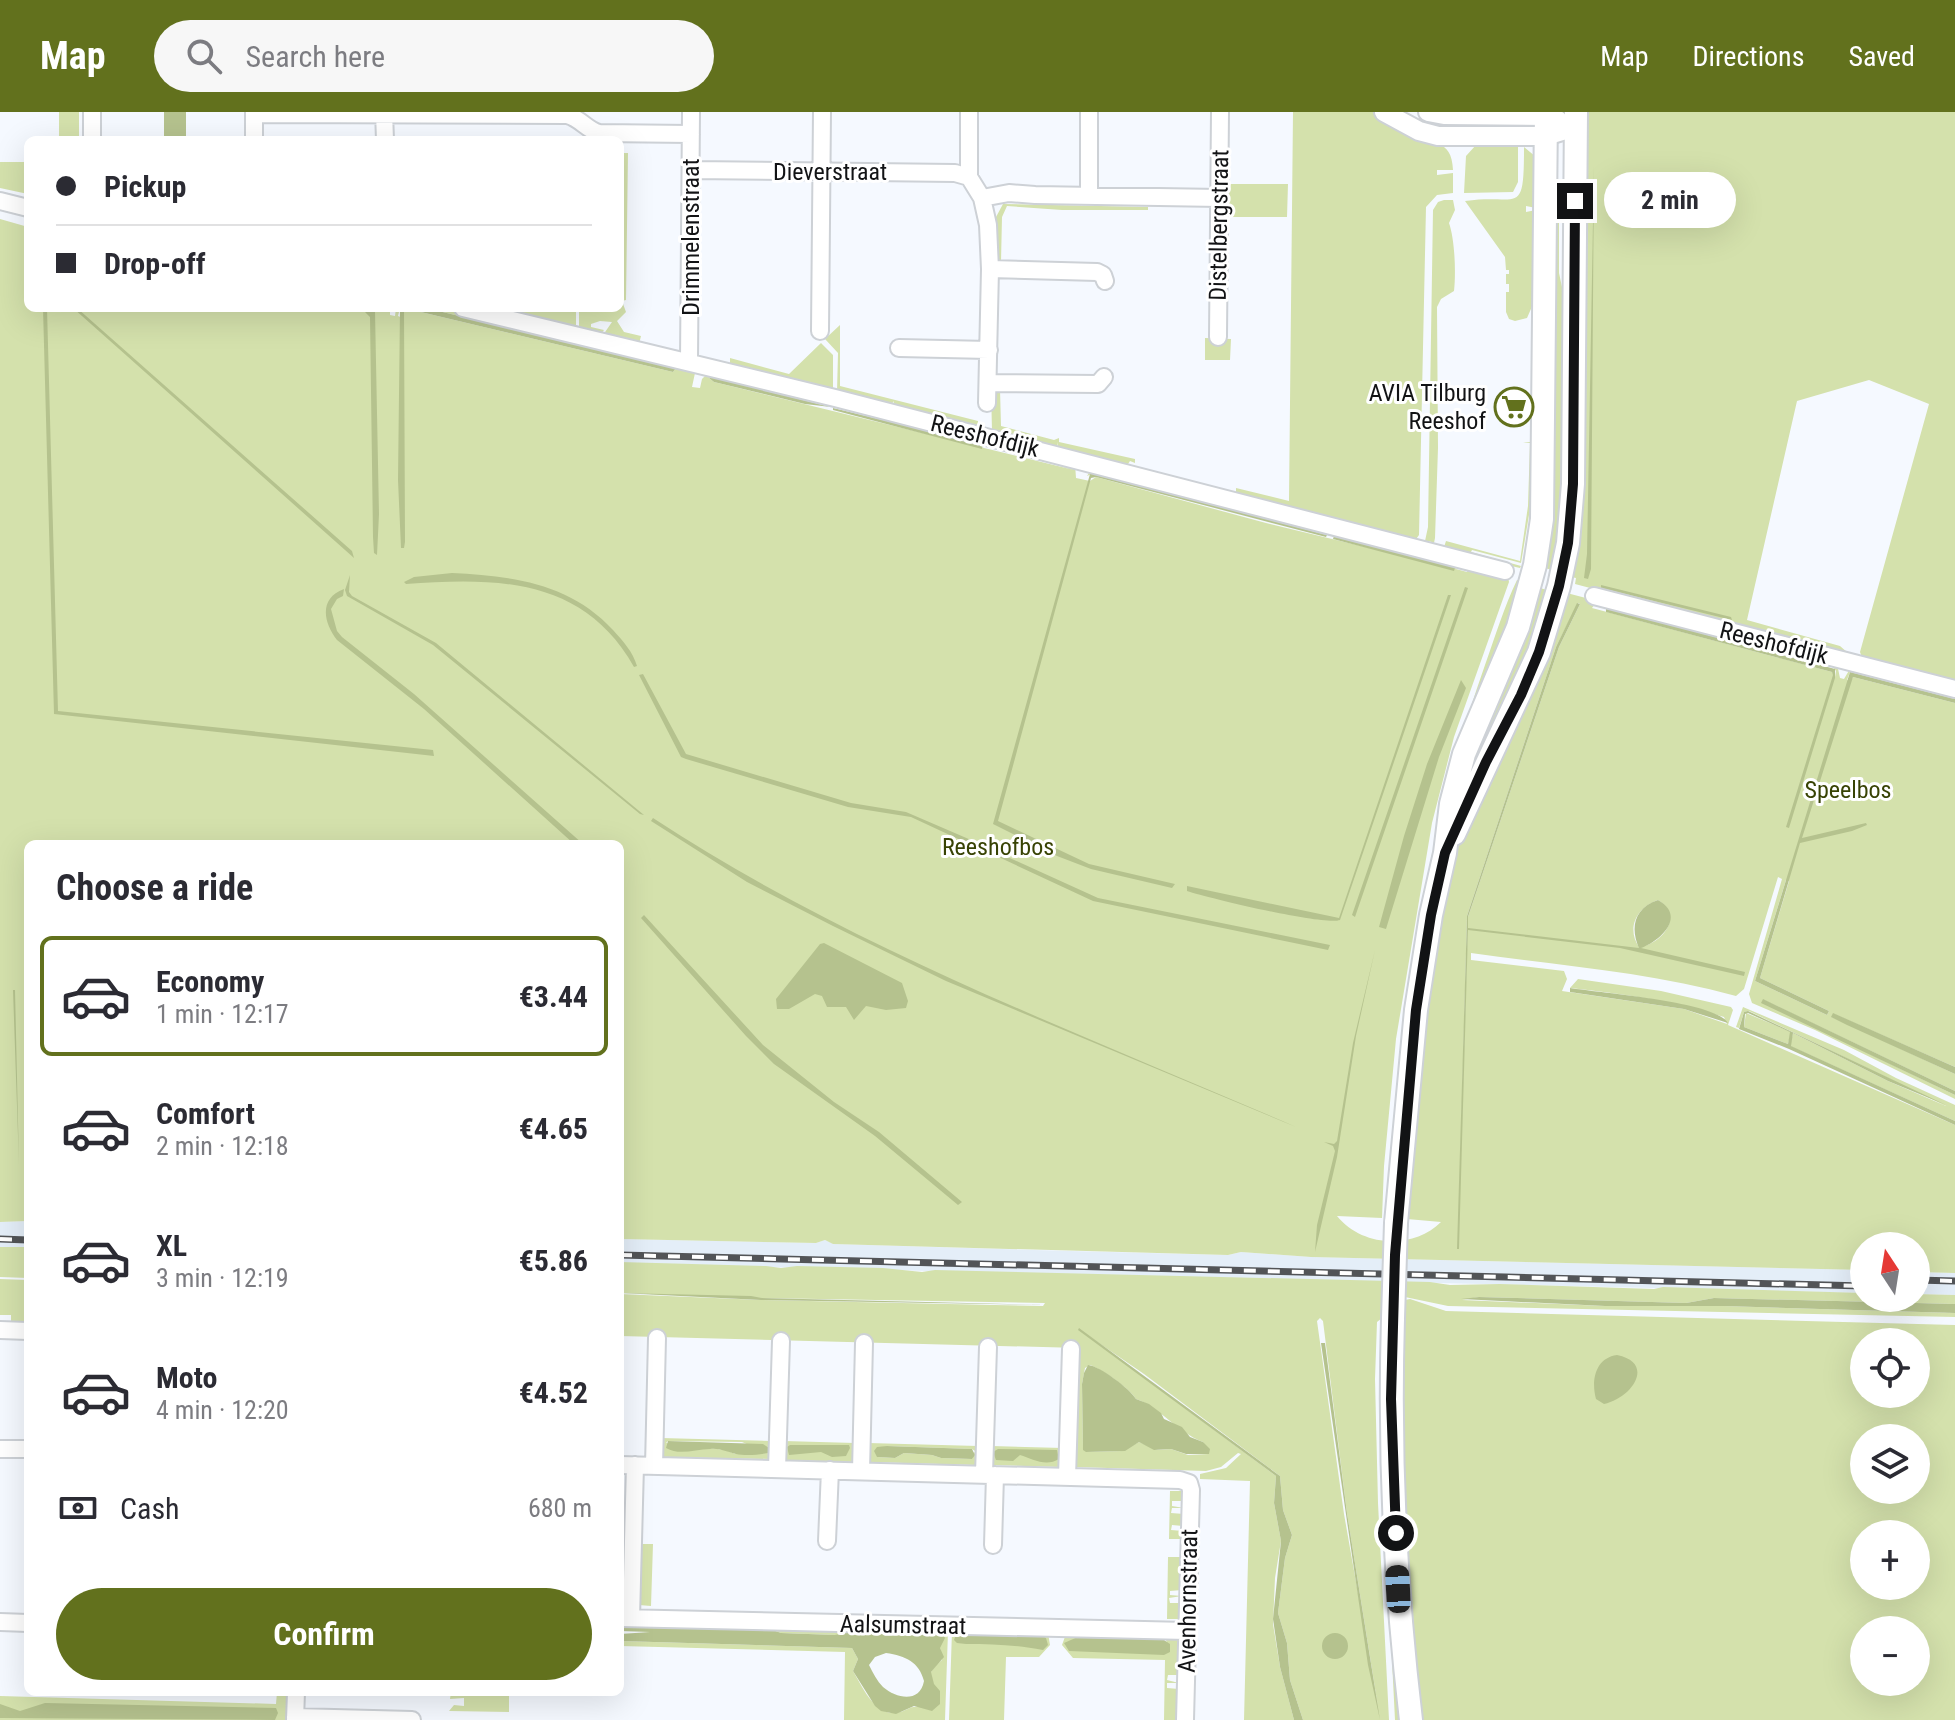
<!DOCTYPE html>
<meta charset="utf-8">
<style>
:root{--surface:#fff;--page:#f7f7f7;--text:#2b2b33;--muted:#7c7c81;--line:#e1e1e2;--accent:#62711d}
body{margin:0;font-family:"Roboto Condensed",sans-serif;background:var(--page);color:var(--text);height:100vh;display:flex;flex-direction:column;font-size:30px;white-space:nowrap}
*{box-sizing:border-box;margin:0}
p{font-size:26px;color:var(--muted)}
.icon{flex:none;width:44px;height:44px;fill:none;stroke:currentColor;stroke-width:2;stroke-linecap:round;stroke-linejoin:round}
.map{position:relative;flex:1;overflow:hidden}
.drawer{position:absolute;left:24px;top:728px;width:600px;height:856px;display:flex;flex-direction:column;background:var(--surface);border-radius:12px;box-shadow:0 8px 32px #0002}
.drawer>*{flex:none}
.top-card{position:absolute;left:24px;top:24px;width:600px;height:176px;border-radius:12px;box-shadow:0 8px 32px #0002;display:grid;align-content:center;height:176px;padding:0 32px;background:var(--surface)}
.needle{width:52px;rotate:348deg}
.buttons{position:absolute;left:1850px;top:1120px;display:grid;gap:16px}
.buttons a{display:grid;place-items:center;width:80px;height:80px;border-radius:50%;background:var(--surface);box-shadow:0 8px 32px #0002;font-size:40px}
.end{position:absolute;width:36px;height:36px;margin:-18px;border:10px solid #121315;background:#fff;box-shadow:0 0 0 4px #fff}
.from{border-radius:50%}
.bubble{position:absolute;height:56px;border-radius:28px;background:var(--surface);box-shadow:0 8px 32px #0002;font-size:26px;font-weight:700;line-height:56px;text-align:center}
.car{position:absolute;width:24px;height:48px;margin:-24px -12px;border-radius:10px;box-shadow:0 0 6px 2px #0007;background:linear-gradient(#222 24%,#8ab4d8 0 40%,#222 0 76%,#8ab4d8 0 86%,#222 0)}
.top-card b{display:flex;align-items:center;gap:28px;height:76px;font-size:30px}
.top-card b+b{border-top:2px solid var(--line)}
.top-card i{width:20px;height:20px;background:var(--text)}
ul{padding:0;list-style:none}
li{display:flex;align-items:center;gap:24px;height:120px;margin:0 16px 12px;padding:0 16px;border:4px solid transparent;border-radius:12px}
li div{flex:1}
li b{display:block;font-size:30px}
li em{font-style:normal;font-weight:700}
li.active{border-color:var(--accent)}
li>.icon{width:72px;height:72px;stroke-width:1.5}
h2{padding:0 32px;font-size:36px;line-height:96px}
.pay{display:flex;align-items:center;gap:20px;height:88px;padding:0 32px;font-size:30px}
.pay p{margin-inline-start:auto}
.action{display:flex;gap:16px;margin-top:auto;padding:16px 32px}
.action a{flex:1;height:92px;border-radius:48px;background:var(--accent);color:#fff;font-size:32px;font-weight:700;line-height:92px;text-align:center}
header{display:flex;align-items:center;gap:48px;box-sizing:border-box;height:112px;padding:0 40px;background:var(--accent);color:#fff}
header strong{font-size:38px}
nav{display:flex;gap:44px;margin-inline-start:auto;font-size:28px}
.search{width:560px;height:72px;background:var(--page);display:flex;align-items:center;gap:20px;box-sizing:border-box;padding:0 28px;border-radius:44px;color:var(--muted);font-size:30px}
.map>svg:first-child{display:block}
.built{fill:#e4eef8}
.green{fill:#d4e1ac;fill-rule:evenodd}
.water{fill:#b5c28e;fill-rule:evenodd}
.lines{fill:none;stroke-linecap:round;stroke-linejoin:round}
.minor-casing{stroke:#cdd1d6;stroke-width:20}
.tertiary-casing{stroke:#cdd1d6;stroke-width:22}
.secondary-casing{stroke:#cdd1d6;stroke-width:26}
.minor{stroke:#fff;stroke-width:16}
.tertiary{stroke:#fff;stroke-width:18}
.secondary{stroke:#fff;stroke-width:22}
.rail-casing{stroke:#525457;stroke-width:7}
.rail{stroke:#fff;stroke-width:4;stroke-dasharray:12;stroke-linecap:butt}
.secondary-bridge-casing{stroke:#cdd1d6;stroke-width:26;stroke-linecap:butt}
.secondary-bridge{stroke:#fff;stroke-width:22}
.route{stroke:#121315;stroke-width:10}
.labels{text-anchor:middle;stroke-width:6;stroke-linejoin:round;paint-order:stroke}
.street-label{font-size:24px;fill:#121315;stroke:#fff}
.poi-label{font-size:24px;fill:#121315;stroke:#fff;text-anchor:end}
.park-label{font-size:24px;fill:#384304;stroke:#fff}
</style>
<header>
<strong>Map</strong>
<div class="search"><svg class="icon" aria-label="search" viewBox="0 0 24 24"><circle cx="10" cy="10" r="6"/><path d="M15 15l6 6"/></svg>Search here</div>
<nav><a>Map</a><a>Directions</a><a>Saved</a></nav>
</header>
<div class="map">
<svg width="1955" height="1608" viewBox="0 0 1955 1608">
<rect width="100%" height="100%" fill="#f5f9ff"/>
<path class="built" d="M28,1109V1135H0V1110Z
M620,1127L816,1131L825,1128L834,1132L1070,1139L1228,1143L1241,1140L1311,1145L1864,1158V1181L639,1152L620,1150Z
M1916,1160L1955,1161V1183L1916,1182Z"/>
<path class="green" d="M59,0H79V28H59Z
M1293,0H1376C1385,9 1395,18 1407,23C1430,33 1452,25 1453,58H1437V63L1453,61V81L1437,83L1426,95L1419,423L1414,430L1236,383V376L1289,389Z
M1580,0H1955V572L1863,548L1860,540L1929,292L1869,268L1797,289L1747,508L1840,534L1848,541L1844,543L1575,472L1576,466L1566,464Z
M1476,33H1518V70L1513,80L1464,81L1466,44Z
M1524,35L1536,45V96L1526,94V100L1536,98L1534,190L1527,206L1515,209L1509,207L1506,200V180H1509V172H1506V162H1509V158H1506L1505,145L1465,89C1519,81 1524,107 1524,35Z
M620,41H628L626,188L622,189L626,200L617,209L624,220L641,224L639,232L603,223L612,210L600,209L591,212V215L604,218L600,223L579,218V196H601L610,200L620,196Z
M0,50H28V82L0,76Z
M1228,72H1288L1287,105H1227Z
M1444,88H1453L1455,98L1449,111C1455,128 1456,162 1454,179L1441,187L1437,195L1438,336L1435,426L1434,431L1429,429L1428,434L1425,429L1428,415L1433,98L1438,90Z
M1556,90L1559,93V161L1569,208L1567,373L1560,444H1557L1555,459L1542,455L1549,366L1551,95Z
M1003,92L1148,95V98H1062L1007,94L1002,105L1001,150L996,148V105Z
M0,107L28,115V196H361L374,199L371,196H390V203L395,204L396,196H400L398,204L403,206L404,196L673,260L676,256L426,196H443L693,255L695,261L692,275L700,276L702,267L710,259L1075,352L1076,366L1090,369L1096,365L1266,411L1452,456L1094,361L1087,364L1092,356L1454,451L1456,457L1467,460L1469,455L1508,465L1509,470L1454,625L1432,711L1396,927L1384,1054L1382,1106L1337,1104C1362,1135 1413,1138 1441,1110L1407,1107L1406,1112L1404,1111L1415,969L1428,868L1448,766L1466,711L1487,659L1538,555L1563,480L1837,552L1840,566L1844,567L1851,555L1955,583V587L1850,560L1847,568L1851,569L1853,565L1955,591V955L1834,902L1832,905L1955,962V979L1764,888L1762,890L1955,983V987L1815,918L1752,891L1749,882L1782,767L1778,765L1744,877L1736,884C1649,860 1560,854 1471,841V848L1564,859L1567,867L1562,879L1684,897L1727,912L1724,905C1675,889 1623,882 1570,876L1578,867L1661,879L1731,895L1733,898L1728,913L1955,1013V1161L1916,1160V1134H1864V1158L1311,1145L1241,1140L1228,1143L833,1132L825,1128L816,1131L620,1127V732H28V1109L0,1110ZM711,265L911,313L1074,358L714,270L709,266ZM1578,491L1580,492L1559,535L1468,805L1458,1137L1467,804L1556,535ZM1595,492L1833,555L1836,559L1835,565L1832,560L1592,496ZM1786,768L1789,769L1760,866L1829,899L1827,903L1755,869ZM1658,788C1685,804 1661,833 1639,835C1626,816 1637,795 1658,788Z
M487,196H576V217Z
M840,213V274L978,309V316L893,294L894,289L890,294L837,280L838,241L825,227Z
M1205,226L1231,227L1230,248H1205Z
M821,231L833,243V279L730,253V246L789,262Z
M991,277H1000L1001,314L1054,328L1059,326V330L1135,347V351L1130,349L1126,355L1058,337V330L1057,337L992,319Z
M1523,330H1531V391L1521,451L1472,438L1471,440L1521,454L1520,456L1443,438L1446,429L1520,449L1528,394L1530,331Z
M1517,468L1526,470L1475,600L1388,1091C1398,910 1424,725 1485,553C1495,525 1504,495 1517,468Z
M1537,475L1550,479L1547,498L1469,675L1464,659Z
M1743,895L1844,938L1896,966L1955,993V1009L1790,934L1793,921L1888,969L1946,994L1749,899L1744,900L1739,916L1736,915Z
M1746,901L1791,920L1788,932L1744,915Z
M0,1135H28V1166L0,1165Z
M620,1150L766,1154L781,1156L797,1154L883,1156L922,1160L935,1158L1430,1170L1450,1173L1500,1172L1654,1177L1663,1175L1864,1181V1186H1916V1182L1955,1183V1192L1714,1186L1686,1191L1479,1185L1462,1188L1605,1194H1724L1955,1201V1205L1448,1194L1405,1185V1188L1410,1187L1446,1199L1955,1213V1608H1418L1383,1190L1404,1608H1395L1384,1390L1382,1206L1377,1210L1375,1267L1378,1391L1389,1608H1303L1290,1568L1287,1531L1278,1501L1285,1446L1292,1423L1283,1398L1280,1364L1144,1262L1077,1216L1276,1364L1274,1391L1281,1429L1275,1466L1273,1512L1280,1555L1294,1608H1244L1250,1369L1200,1367V1362L1226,1356L1241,1342L1238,1341L1221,1355L1206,1359L1075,1355L1079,1236L620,1224V1182L761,1188L1043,1194L1045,1191L762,1186L620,1181ZM1320,1206L1323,1209L1347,1401L1378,1595L1344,1402L1317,1209ZM1864,1230H1916V1282H1864ZM1090,1253C1103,1258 1129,1276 1136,1287C1161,1296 1177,1320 1203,1330L1208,1342L1188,1343L1171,1337L1157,1338L1139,1330L1122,1339L1087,1340L1083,1337L1082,1272L1085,1256ZM1864,1326H1916V1378H1864ZM1864,1422H1916V1474H1864ZM1864,1518H1916V1570H1864Z
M0,1167L28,1168V1214L11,1213V1203H0Z
M661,1326L771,1329L769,1347L660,1345ZM668,1329L742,1330L768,1341L735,1342L726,1338L666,1331Z
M784,1329L855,1331L856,1345L853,1350L785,1348Z
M868,1331L978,1334L976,1353L869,1350ZM887,1334L972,1337L975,1339L972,1347L941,1346L932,1343L904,1341L895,1346L877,1345Z
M991,1334L1063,1336L1060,1355L992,1353Z
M1170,1379H1183L1184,1389H1172V1394L1184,1396H1172L1171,1401L1184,1402L1183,1414L1172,1413L1171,1418L1183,1419V1427H1169Z
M639,1432H653L651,1494L639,1493Z
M1168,1445H1182V1478L1170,1479V1483L1182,1484L1169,1486L1170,1491H1181L1180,1507H1167Z
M770,1517L948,1519L945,1608H844L845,1540L620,1534V1529L852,1536L858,1547L853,1559C863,1576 876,1607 900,1600C909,1598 909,1594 919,1595C923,1578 927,1559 942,1548L940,1536L835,1523L781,1521Z
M952,1519L1048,1521L1050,1533L1039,1545H1006L1004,1608H949Z
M1066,1522L1177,1525L1180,1531V1563H1168L1167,1568L1179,1571H1167V1576L1179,1577L1178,1608H1164L1165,1548L1073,1546L1062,1533ZM1166,1528L1170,1540L1064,1533Z
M277,1580H286V1608H0V1584L276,1592Z
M451,1580H509V1600L449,1599L454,1593L464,1594V1586L450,1587Z"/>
<path class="water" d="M164,0H186V28H164Z
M1594,54L1591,457L1588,467L1584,466L1587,442Z
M43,196H47L58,599L433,638L434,644L54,602Z
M73,196H77L352,439L354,446Z
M341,196H371L375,199L379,402L377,443L374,441L373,425L370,205L365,200Z
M400,196H426L676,256L673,260L404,196L405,430L404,436H401L398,368Z
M711,265L831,295L805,292L714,270L709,266Z
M833,296L983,332L982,337L833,298Z
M1094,361L1327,423L1326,425L1096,365L1091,366L998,709L1089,752L1175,772L1172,776L1091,757L1057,744L993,712L1090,362Z
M1334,424L1450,454L1455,456L1454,459L1333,427Z
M452,461C512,464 570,471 613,518C623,529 633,540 637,554L634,555C584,466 497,465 406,472L404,470L414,465Z
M350,463L349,480L352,484L436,531L644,703L640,702L433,533L347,484L345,478Z
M1601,473L1731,505L1732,508L1601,476Z
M1465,475L1468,476L1355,805L1352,803Z
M344,477L343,484L337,487L331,497L337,519L342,525L414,582L583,732H574L424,597L337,528C323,510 319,486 344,477Z
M1448,483H1451L1340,808C1324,814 1208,786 1187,779V774L1339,806Z
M1577,491L1580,492L1559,535L1468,805V816L1639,836C1630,816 1634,796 1658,788C1688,805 1658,830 1641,836L1745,860L1744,864L1620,836L1468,818L1459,1137H1457L1467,804L1556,535Z
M1606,496L1835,557V566L1789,716L1786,715L1833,563L1832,560L1606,500Z
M1850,560L1955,587V591L1853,565L1802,726L1866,711L1867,713L1852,719L1800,731L1760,866L1829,899L1827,903L1755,869Z
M643,562L686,642L851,691L906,700L971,728L969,732L911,705L848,695L686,647L681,645L640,565L639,563Z
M1461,568L1466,576L1439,645L1386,817L1379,815L1404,724L1427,652Z
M653,706C852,837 1078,920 1296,1015L946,869L833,814L747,770L651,709Z
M979,732L1098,786L1330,833L1328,838L1093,789L977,735Z
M644,803L763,933L834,990L879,1020L962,1090L958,1093L875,1024L774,952L746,924L649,815L641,806Z
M824,831L902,871L908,889L906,896L886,898L866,894L854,908L846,895H827L822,884L815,882L789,897H777L776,887L820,832Z
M1375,838L1356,924L1337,1045L1315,1140L1317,1113L1335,1039L1333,1034L1324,1030L1334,1032L1337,1029L1353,931Z
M1570,876C1599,881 1715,889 1728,911L1684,897L1570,880Z
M13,878H15L19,1053Z
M1763,887L1955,979V983L1761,891Z
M1748,899L1946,993L1888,969L1793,921L1791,934L1955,1009V1013L1789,937L1739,917L1744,900ZM1748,901L1790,920L1788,932L1744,915L1745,902Z
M1833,901L1955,955V962L1847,913L1831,905Z
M620,1181L751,1184L762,1186L1046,1193L761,1188Z
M1479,1185L1686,1191L1714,1186L1955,1192V1201L1724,1194H1605L1461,1187Z
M1079,1216L1280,1364L1283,1398L1292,1423L1285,1446L1278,1501L1287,1531L1290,1568L1303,1608H1294L1280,1555L1273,1507L1281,1429L1274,1391L1276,1364L1078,1218Z
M1321,1231H1325L1347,1401L1380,1608L1368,1553Z
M1617,1243C1656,1251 1632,1286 1604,1292L1596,1287C1591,1269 1595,1246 1617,1243Z
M1088,1253C1100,1254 1130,1277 1136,1287L1149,1292L1161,1301L1164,1307L1182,1315L1190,1325L1203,1330L1210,1337L1209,1342H1186L1171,1337L1154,1338L1139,1330L1125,1339L1086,1340L1083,1338L1082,1272L1084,1261Z
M668,1329L763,1332L769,1336L768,1341C759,1343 745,1344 736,1342C727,1340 720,1336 710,1337C695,1337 680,1344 666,1336Z
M790,1333H849L850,1336L846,1344L832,1345L821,1340L789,1343L787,1335Z
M887,1334L972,1337L975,1343L972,1347L941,1346L932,1343L904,1341L895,1346L877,1345L874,1339L877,1335Z
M998,1337L1057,1338L1059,1347C1046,1355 1032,1347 1020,1343L1013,1349L996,1348L993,1340Z
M620,1513L770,1517L781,1521L835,1523L854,1519L941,1520L945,1526L940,1536L944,1545L931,1560L934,1572L940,1579V1592L932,1599L914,1594L896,1602L881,1599L875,1594L853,1559L858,1547L852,1536L620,1529V1522L650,1520L620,1519ZM886,1541C906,1544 919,1550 924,1569C920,1591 897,1587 883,1575C877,1569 873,1561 869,1553L875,1545Z
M974,1521L1041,1523L1046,1526L1048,1533L1043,1538C1017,1533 993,1532 966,1532L957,1531L954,1528L956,1522Z
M1322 1534a13 13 0 1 1 26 0a13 13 0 1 1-26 0Z
M1080,1524L1161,1526L1170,1532V1540L1164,1543L1069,1539L1064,1531Z
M45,1591L276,1596L278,1601L275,1608L0,1606V1592L20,1599Z"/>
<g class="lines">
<g class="minor-casing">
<path id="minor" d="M254,0V2L567,3C580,6 587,18 599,21L691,22
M384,0L385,28
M969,0V65L982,86L988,113L990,157L987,291
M1089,0V84
M92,28V0
M254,28V2
M691,58L955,61L969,65
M982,86L1009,81L1035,83L1220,86
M0,89L28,96
M990,157L1097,160L1103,163L1105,169
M463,196L835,286L1505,459
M820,219L822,0
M1218,225L1220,0
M899,236L989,238
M689,249L691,0
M988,271L1098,272L1104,265
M1594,484L1955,577
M0,1218L28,1219
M0,1337H28
M620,1353L1180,1368L1189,1371L1191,1378L1185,1608
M654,1354L657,1226
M777,1357L781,1229
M861,1359L864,1231
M984,1362L988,1235
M1067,1365L1071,1237
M827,1429L830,1358
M993,1433L995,1363
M620,1506L1187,1519
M631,1506L635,1353
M0,1510L28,1511
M295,1605L412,1608
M295,1608L296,1580"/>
</g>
<g class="tertiary-casing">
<path id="tertiary" d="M1384,0L1419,19L1438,24H1546L1576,15
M1428,0L1444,3L1546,4L1558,8"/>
</g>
<g class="secondary-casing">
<path id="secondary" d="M1454,722L1539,540L1559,474L1568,431L1573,372L1576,0
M1396,1111L1416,898L1431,803L1445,741L1451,692L1464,642L1518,515L1535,453L1542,407L1546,0
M1393,1206C1389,1340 1395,1475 1411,1608"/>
</g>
<use href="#minor" class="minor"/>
<use href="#tertiary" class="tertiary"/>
<use href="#secondary" class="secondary"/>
<g class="rail-casing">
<path id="rail" d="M0,1127L28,1128
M620,1143L1864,1174
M1916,1168L1955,1169"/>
</g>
<use href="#rail" class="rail"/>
<g class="secondary-bridge-casing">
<path id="secondary-bridge" d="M1393,1206L1396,1111"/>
</g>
<use href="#secondary-bridge" class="secondary-bridge"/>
</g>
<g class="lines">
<path class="route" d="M1396,1421L1391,1287L1395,1143L1416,898L1431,803L1445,741L1486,650L1521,583L1539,540L1559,474L1568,431L1573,372L1575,89"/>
</g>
<defs>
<g id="supermarket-ring" transform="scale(2)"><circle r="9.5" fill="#fff" stroke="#62711d" stroke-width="1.5"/><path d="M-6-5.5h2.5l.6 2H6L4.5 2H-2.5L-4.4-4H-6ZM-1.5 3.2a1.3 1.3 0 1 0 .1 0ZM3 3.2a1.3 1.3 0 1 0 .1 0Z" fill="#62711d"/></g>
</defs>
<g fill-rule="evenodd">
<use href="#supermarket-ring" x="1514" y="295"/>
</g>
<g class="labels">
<g class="street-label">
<text x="830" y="68">Dieverstraat</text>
<text transform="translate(1219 113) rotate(-89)" y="8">Distelbergstraat</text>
<text transform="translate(691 125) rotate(-90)" y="8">Drimmelenstraat</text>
<text transform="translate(985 324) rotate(14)" y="8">Reeshofdijk</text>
<text transform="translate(1774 531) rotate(14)" y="8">Reeshofdijk</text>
<text transform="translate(1188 1489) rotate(-89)" y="8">Avenhornstraat</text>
<text transform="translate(903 1513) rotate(1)" y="8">Aalsumstraat</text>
</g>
<g class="poi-label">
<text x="1486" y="289">AVIA Tilburg<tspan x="1486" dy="28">Reeshof</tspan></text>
</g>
<g class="park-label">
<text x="1848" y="686">Speelbos</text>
<text x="998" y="743">Reeshofbos</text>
</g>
</g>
</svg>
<div class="buttons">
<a><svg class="needle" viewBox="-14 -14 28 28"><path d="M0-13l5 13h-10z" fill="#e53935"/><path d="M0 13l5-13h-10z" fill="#7c7c81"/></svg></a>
<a><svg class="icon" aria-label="locate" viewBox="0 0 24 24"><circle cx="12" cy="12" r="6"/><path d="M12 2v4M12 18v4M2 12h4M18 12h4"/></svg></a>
<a><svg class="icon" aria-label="layers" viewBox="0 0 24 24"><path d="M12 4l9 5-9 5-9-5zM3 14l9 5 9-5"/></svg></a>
<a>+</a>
<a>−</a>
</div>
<i class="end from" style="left:1396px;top:1421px"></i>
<i class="end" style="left:1575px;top:89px"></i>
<div class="bubble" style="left:1604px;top:60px;width:132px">2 min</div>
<i class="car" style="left:1398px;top:1477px;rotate:357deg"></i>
<div class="top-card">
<b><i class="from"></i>Pickup</b>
<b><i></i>Drop-off</b>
</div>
<section class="drawer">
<h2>Choose a ride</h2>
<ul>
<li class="active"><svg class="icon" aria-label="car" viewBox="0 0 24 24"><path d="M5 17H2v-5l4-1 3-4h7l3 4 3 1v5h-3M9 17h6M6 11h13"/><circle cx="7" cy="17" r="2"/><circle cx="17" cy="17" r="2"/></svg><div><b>Economy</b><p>1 min · 12:17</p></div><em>€3.44</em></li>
<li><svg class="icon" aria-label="car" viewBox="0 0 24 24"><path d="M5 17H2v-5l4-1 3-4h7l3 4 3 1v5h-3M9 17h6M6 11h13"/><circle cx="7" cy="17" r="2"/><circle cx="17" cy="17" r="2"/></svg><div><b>Comfort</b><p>2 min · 12:18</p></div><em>€4.65</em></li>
<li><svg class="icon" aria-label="car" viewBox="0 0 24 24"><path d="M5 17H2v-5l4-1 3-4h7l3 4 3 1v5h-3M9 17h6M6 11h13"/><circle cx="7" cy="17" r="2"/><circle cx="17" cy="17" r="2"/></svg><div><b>XL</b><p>3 min · 12:19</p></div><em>€5.86</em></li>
<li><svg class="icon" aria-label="car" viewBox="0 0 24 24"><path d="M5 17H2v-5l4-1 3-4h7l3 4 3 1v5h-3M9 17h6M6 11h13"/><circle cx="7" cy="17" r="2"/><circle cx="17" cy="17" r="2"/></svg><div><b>Moto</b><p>4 min · 12:20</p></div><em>€4.52</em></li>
</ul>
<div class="pay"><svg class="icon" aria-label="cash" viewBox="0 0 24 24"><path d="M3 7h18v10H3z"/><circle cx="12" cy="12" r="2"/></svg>Cash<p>680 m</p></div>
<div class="action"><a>Confirm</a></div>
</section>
</div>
